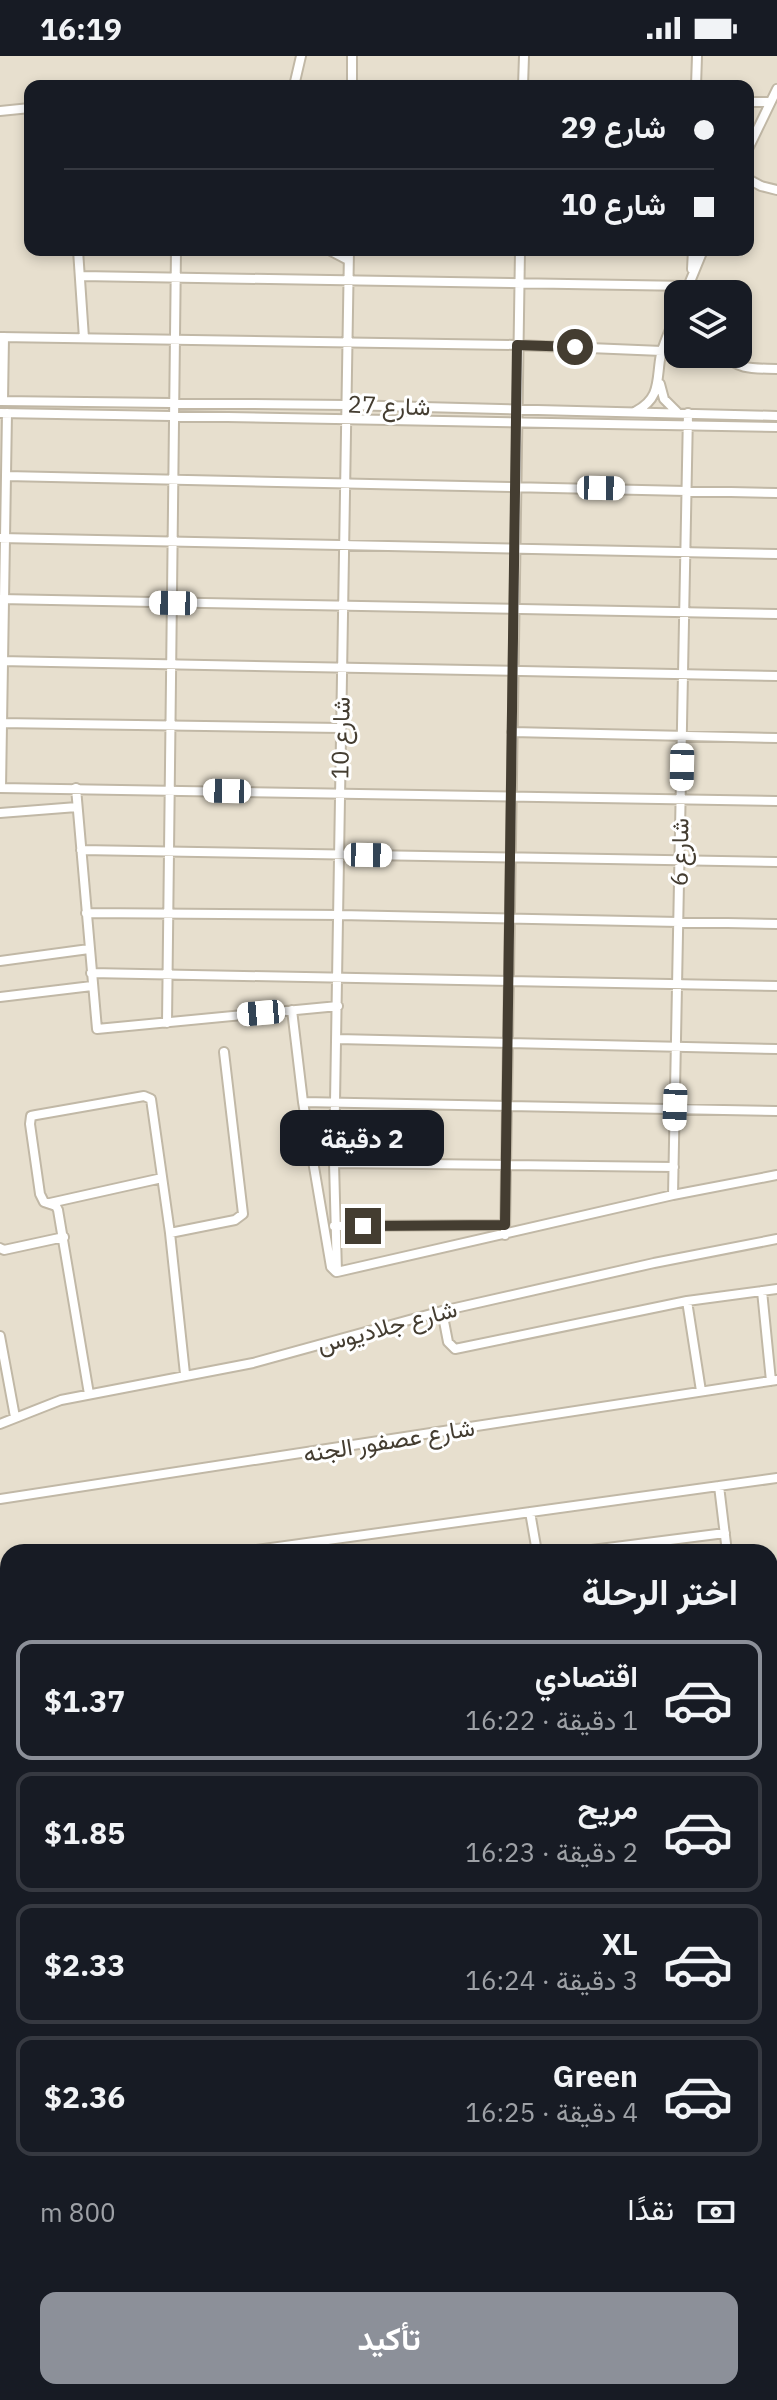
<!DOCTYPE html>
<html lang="ar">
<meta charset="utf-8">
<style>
:root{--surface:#171b24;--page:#20242c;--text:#f1f3f6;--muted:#9ea1a6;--line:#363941;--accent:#8c9099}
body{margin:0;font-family:"IBM Plex Sans",Vazirmatn,sans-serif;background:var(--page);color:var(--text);direction:rtl;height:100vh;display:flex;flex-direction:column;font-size:30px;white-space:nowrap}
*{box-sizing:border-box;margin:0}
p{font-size:26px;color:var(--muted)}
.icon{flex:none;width:44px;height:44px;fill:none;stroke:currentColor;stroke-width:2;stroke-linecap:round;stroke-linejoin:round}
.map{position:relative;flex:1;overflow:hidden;direction:ltr}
.panel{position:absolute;left:0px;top:1488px;width:778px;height:856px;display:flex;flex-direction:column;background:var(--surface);border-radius:24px 24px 0 0;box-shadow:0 4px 12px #0003;direction:rtl}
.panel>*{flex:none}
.banner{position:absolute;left:24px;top:24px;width:730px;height:176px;border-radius:16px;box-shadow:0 4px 12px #0003;direction:rtl;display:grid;align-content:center;height:176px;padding:0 40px;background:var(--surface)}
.buttons{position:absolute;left:664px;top:224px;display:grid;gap:16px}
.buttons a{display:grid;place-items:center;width:88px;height:88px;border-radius:16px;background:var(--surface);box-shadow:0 4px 12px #0003;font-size:40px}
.end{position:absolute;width:36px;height:36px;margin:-18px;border:10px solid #443d31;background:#fff;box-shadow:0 0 0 4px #fff}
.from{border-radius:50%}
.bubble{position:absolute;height:56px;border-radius:16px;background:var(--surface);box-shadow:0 4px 12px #0003;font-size:26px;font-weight:700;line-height:56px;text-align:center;direction:rtl}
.car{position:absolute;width:24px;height:48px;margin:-24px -12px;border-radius:10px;box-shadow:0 0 6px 2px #0007;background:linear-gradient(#fff 24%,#345 0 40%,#fff 0 76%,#345 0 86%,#fff 0)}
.banner b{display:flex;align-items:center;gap:28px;height:76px;font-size:30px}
.banner b+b{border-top:2px solid var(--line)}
.banner i{width:20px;height:20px;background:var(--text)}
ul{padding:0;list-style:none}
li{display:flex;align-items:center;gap:24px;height:120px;margin:0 16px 12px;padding:0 24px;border:4px solid var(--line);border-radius:16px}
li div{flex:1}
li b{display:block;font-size:30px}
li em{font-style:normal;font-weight:700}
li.active{border-color:var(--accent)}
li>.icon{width:72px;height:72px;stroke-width:1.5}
h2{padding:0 40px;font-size:36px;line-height:96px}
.pay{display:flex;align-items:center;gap:20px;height:88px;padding:0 40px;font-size:30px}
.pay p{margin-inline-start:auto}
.action{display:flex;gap:16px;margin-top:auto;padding:16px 40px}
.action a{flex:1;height:92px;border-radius:16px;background:var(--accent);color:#fff;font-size:32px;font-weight:700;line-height:92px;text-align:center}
.status{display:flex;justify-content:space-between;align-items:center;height:56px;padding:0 40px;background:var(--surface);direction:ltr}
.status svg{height:22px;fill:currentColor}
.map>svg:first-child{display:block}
.residential{fill:#e7dfce;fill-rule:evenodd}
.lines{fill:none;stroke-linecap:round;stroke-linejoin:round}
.street-casing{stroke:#c1b8a6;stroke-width:12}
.street{stroke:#fff;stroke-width:8}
.route{stroke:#443d31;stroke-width:10}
.labels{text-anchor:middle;stroke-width:6;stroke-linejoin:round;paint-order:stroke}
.street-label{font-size:24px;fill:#443d31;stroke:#fff}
</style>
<div class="status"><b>16:19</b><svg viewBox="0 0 49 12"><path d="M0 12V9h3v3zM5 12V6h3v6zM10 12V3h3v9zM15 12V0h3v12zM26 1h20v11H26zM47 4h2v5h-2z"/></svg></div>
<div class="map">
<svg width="777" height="2344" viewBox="0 0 777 2344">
<rect width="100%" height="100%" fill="#f3ede1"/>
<path class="residential" d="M0,0H777V1672L770,1673V1496H8V2336H770V2266L777,2265V2344H0ZM30,30H748V194H30ZM678,238H738V298H678Z"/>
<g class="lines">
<g class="street-casing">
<path id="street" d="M294,30L301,0
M352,30V0
M523,30L524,0
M696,30L697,0
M748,46H770
M0,55L30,52
M748,93L777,33
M748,123L761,130L777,134
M78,194L84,282
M329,194L348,204
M692,213L693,194
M81,220L688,230
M685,238L703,194
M0,281L517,289L662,295
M724,298C738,315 757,312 777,313
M660,328L664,343L677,356
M0,345L346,349L777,360
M3,345L4,281
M636,355C662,342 656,322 661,298C665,284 672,269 678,255
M0,357L777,371
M6,420L777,437
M0,482L777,498
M0,543L777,558
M0,605L777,620
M0,667L341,672
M512,676L777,682
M0,732L777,745
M1,732L7,357
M76,732L97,973L338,950
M0,757L77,751
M81,794L777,806
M86,857L339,859L777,868
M0,905L89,893
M91,917L777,930
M0,941L92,930
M292,954L303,1046L331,1211L336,1216
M167,967L176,194
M337,983L777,993
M303,1046L777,1055
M334,1107L674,1111
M673,1139L688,357
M50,1147L162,1122
M334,1170L505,1169
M170,1177L235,1164L243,1158L224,996
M505,1179L520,194
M0,1192L4,1194L64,1181
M337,1216L334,1107L349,194
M337,1216L673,1139L777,1119
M762,1235L771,1325
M687,1245L701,1335
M442,1255L448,1286L455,1293L687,1245L777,1233
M0,1280L15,1361
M89,1338L58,1154L56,1150L44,1146L40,1138L30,1068L31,1060L36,1059L144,1040L151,1043L170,1177L185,1318
M0,1368L61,1344L253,1307L442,1255L654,1207L777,1183
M719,1430L727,1496
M0,1443L777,1324
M530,1456L537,1496
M241,1496L777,1422
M576,1496L725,1477
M0,1516L8,1515
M770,1577L777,1576
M0,1581L8,1579
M0,1601L8,1658
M0,1886L8,1884
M0,1918L8,1960
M0,1977L8,1976
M0,1987L8,1986
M770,2276L777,2275
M204,2336V2344
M302,2336L303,2344
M365,2336L366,2344
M428,2336L429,2344
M509,2336L510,2344
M595,2336L596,2344
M7,2344V2327
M69,2344V2336"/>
</g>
<use href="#street" class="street"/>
</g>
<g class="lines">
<path class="route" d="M363,1170L505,1169L517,289L575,291"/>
</g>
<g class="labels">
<g class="street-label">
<text transform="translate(389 350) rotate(2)" y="8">شارع 27</text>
<text transform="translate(341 682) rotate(-89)" y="8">شارع 10</text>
<text transform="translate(680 796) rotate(-89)" y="8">شارع 6</text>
<text transform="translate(387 1271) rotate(-15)" y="8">شارع جلاديوس</text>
<text transform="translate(389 1385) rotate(-9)" y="8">شارع عصفور الجنه</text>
</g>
</g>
</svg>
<div class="buttons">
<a><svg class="icon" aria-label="layers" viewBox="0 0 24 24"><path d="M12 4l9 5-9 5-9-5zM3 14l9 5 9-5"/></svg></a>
</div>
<i class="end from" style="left:575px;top:291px"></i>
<i class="end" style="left:363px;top:1170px"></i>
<div class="bubble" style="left:280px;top:1054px;width:164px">2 دقيقة</div>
<i class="car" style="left:601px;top:432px;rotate:91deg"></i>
<i class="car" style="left:173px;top:547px;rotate:271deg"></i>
<i class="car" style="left:682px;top:711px;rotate:181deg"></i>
<i class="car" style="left:227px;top:735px;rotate:271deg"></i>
<i class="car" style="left:368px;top:799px;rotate:91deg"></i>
<i class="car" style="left:261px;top:957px;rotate:265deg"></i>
<i class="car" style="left:675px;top:1051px;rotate:182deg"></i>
<div class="banner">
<b><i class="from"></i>شارع 29</b>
<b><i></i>شارع 10</b>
</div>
<section class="panel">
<h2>اختر الرحلة</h2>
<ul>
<li class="active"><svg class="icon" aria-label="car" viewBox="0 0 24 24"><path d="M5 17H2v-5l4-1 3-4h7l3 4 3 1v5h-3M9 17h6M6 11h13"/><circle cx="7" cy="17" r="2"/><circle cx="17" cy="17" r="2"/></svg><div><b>اقتصادي</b><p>1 دقيقة · 16:22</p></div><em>$1.37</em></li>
<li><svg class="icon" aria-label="car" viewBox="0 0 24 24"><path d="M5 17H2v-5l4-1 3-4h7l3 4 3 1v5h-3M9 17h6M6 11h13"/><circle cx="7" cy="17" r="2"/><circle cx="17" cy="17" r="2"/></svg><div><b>مريح</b><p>2 دقيقة · 16:23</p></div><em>$1.85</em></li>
<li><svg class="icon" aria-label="car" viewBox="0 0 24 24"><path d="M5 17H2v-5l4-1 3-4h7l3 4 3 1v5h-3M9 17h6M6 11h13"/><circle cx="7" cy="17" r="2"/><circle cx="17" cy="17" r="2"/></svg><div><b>XL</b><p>3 دقيقة · 16:24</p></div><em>$2.33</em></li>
<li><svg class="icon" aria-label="car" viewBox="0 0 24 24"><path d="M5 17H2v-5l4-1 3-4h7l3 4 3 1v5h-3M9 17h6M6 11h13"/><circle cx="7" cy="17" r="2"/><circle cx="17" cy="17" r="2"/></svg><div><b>Green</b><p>4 دقيقة · 16:25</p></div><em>$2.36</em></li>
</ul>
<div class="pay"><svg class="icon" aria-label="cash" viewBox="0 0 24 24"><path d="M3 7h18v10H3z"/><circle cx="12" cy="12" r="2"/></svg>نقدًا<p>800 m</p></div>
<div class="action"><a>تأكيد</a></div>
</section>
</div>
